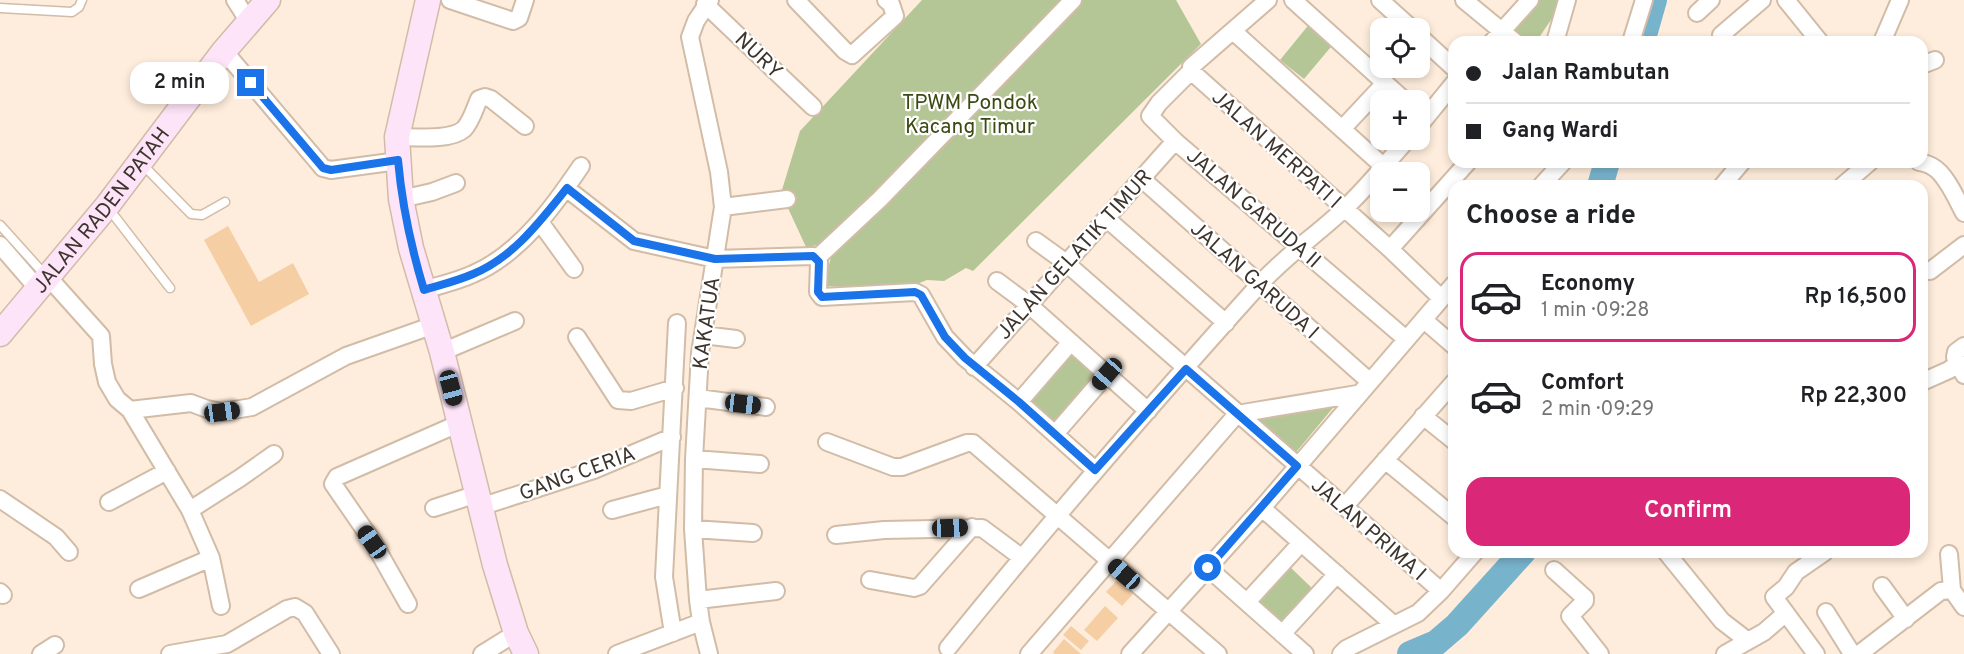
<!DOCTYPE html>
<meta charset="utf-8">
<style>
:root{--surface:#fff;--page:#f2f2f2;--text:#202124;--muted:#757577;--line:#e0e0e0;--accent:#db2777}
body{margin:0;font-family:Overpass,sans-serif;background:var(--page);color:var(--text);height:100vh;display:flex;flex-direction:column;font-size:22px;white-space:nowrap}
*{box-sizing:border-box;margin:0}
p{font-size:20px;color:var(--muted)}
.icon{flex:none;width:33px;height:33px;fill:none;stroke:currentColor;stroke-width:2;stroke-linecap:round;stroke-linejoin:round}
.map{position:relative;flex:1;overflow:hidden}
.side{position:absolute;left:1448px;top:180px;width:480px;height:378px;display:flex;flex-direction:column;background:var(--surface);border-radius:18px;box-shadow:0 3px 9px #0003}
.side>*{flex:none}
.banner{position:absolute;left:1448px;top:36px;width:480px;height:132px;border-radius:18px;box-shadow:0 3px 9px #0003;display:grid;align-content:center;height:132px;padding:0 18px;background:var(--surface)}
.controls{position:absolute;left:1370px;top:18px;display:grid;gap:12px}
.controls a{display:grid;place-items:center;width:60px;height:60px;border-radius:12px;background:var(--surface);box-shadow:0 3px 9px #0003;font-size:30px}
.end{position:absolute;width:27px;height:27px;margin:-14px;border:8px solid #1a73e8;background:#fff;box-shadow:0 0 0 3px #fff}
.from{border-radius:50%}
.bubble{position:absolute;height:42px;border-radius:18px;background:var(--surface);box-shadow:0 3px 9px #0003;font-size:20px;font-weight:600;line-height:42px;text-align:center}
.car{position:absolute;width:18px;height:36px;margin:-18px -9px;border-radius:8px;box-shadow:0 0 4px 2px #0007;background:linear-gradient(#222 24%,#8ab4d8 0 40%,#222 0 76%,#8ab4d8 0 86%,#222 0)}
.banner b{display:flex;align-items:center;gap:21px;height:57px;font-size:22px}
.banner b+b{border-top:2px solid var(--line)}
.banner i{width:15px;height:15px;background:var(--text)}
ul{padding:0;list-style:none}
li{display:flex;align-items:center;gap:18px;height:90px;margin:0 12px 9px;padding:0 6px;border:3px solid transparent;border-radius:18px}
li div{flex:1}
li b{display:block;font-size:22px}
li em{font-style:normal;font-weight:600}
li.active{border-color:var(--accent)}
li>.icon{width:54px;height:54px;stroke-width:1.5}
h2{padding:0 18px;font-size:27px;line-height:72px}
.action{display:flex;gap:12px;margin-top:auto;padding:12px 18px}
.action a{flex:1;height:69px;border-radius:18px;background:var(--accent);color:#fff;font-size:24px;font-weight:600;line-height:69px;text-align:center}
.map>svg:first-child{display:block}
.green{fill:#b5c696}
.lines{fill:none;stroke-linecap:round;stroke-linejoin:round}
.river{stroke:#78b3cc;stroke-width:26}
.building{fill:#f6cea4}
.lane-casing{stroke:#d1bca7;stroke-width:11}
.street-casing{stroke:#d1bca7;stroke-width:20}
.secondary-casing{stroke:#d1bca7;stroke-width:27}
.lane{stroke:#fff;stroke-width:8}
.street{stroke:#fff;stroke-width:16}
.secondary{stroke:#fee4f8;stroke-width:24}
.route{stroke:#1a73e8;stroke-width:8}
.labels{text-anchor:middle;stroke-width:4.5;stroke-linejoin:round;paint-order:stroke}
.street-label{font-size:21px;fill:#3d352d;stroke:#fff}
.park-label{font-size:21px;fill:#3b4a13;stroke:#fff}
</style>
<div class="map">
<svg width="1964" height="654" viewBox="0 0 1964 654">
<rect width="100%" height="100%" fill="#feeddc"/>
<path class="green" d="M922,0H1176L1201,44L973,271L966,268L944,281L927,280L904,289L823,286L832,254L825,244L806,247L781,193L800,131Z
M1536,0H1560L1557,11L1536,42H1528L1511,28Z
M1311,22L1335,42L1304,79L1280,60Z
M1072,348L1100,374L1054,427L1027,402Z
M1342,397L1292,457L1244,416Z
M1288,565L1314,590L1285,624L1257,600Z"/>
<g class="lines">
<path class="river" d="M1642,42L1654,0
M1600,186L1607,162
M1410,654L1436,643L1457,625L1523,552"/>
</g>
<path class="building" d="M228,226L259,282L293,263L309,294L251,326L204,240Z
M1118,579L1133,594L1122,606L1106,592Z
M1105,606L1118,618L1097,641L1084,630Z
M1071,626L1089,641L1081,650L1063,635Z
M1064,639L1081,654H1054L1053,652Z"/>
<g class="lines">
<g class="lane-casing">
<path id="lane" d="M0,8L72,12L79,7L82,0
M159,71L189,95
M142,164L191,214L202,215L225,202
M109,209L170,288
M0,225L46,276"/>
</g>
<g class="street-casing">
<path id="street" d="M235,0L249,22
M450,0L513,21L519,18L525,0
M796,0L845,51L852,55L895,16L891,4L886,0
M1268,0L1191,67V71L1159,103L1150,116L1175,141L1406,339
M1293,0L1404,100
M1380,0L1411,28
M1464,0L1515,42
M1786,0L1820,42
M705,4L813,107
M1697,13L1711,0
M1233,31L1383,166
M1721,35L1762,0
M1419,36L1454,68
M1492,42L1530,0
M1555,42L1567,0
M1631,42L1644,0
M1882,42L1900,0
M224,51L323,168L331,170L398,161
M1922,65L1935,60
M1191,71L1390,249L1441,298
M1419,126L1454,83
M1342,129L1385,83
M397,137C414,137 451,141 464,129C471,122 475,108 479,99L485,97L491,99L525,126
M1919,162C1924,163 1929,164 1933,167C1946,174 1957,200 1964,213
M1142,179L1369,381
M1541,186L1563,162
M1722,186L1742,162
M1842,186L1870,162
M566,188L634,241L715,259L813,256L817,258
M401,199L432,192L456,183
M723,207L787,199
M1107,219L1226,323
M540,222L574,269
M1036,241L1065,262L1441,591
M0,245L39,290
M1390,249L1468,162
M817,258L819,262L818,292L822,297L915,292L921,295L945,337L965,358L1019,402L1095,470
M817,258L880,199L1073,0
M1930,271L1964,245
M49,278L101,336L103,364L107,382L117,399L130,410L190,510L211,558L221,606
M997,281L1028,304L1148,411
M424,290C440,285 458,281 473,274C520,254 554,206 581,166
M1424,320L1454,346
M703,335L736,339
M577,337L618,400L631,401L675,388
M442,352L515,321
M1958,363L1955,357L1956,352L1964,346
M974,367L1175,141
M1922,382L1949,370L1958,363L1964,375
M698,398L766,407
M1019,402L1071,342
M130,410L191,403L207,409L222,412L252,407L346,356L434,325
M1423,416L1454,441
M1055,434L1107,374
M827,442L893,467H902L967,443H973L1218,654
M694,459L760,464
M1385,460L1454,517
M0,499L56,537L69,552
M109,502L167,471
M480,507L594,470L672,437
M1344,507L1454,382
M434,508L477,494
M1262,508L1394,625
M190,510L240,478L274,454
M612,510L668,495
M693,529L753,533
M836,535L884,530L982,528L1021,557
M1666,552L1722,621L1748,641L1725,654
M1949,554L1952,590
M1208,568L1305,654
M1554,570L1585,598V601L1570,616L1600,654
M870,580L914,588L920,586L972,527
M1882,586L1906,619
M139,589L211,558
M0,592L3,595
M698,600L776,591
M1247,602L1301,543
M408,604L373,542L333,484L337,477L460,423
M1826,612L1851,652L1855,654
M673,633L664,577L677,323
M1282,634L1337,574
M1748,641L1764,632L1786,613
M948,648C1048,524 1152,404 1258,286C1284,257 1315,236 1343,210C1366,189 1386,163 1407,140
M41,654L55,645
M170,654L227,644L287,609L295,607L305,613L331,654
M482,654L516,633
M617,654L701,622
M709,654L701,622L698,600L693,529L694,459L700,353L723,207L719,172L690,37L696,21L710,0
M1029,654L1237,414L1357,394
M1130,654L1262,508L1454,284
M1341,654L1346,649L1418,613L1441,591L1475,552
M1816,654L1774,597L1786,587L1796,572L1825,552
M1859,654L1941,591L1952,590L1964,607"/>
</g>
<g class="secondary-casing">
<g id="secondary">
<path d="M428,0L397,137L401,199L411,248L442,352L495,565L516,633L526,654"/>
<path id="s1" d="M0,334L107,206L224,51L268,0"/>
</g>
</g>
<use href="#lane" class="lane"/>
<use href="#street" class="street"/>
<use href="#secondary" class="secondary"/>
</g>
<g class="lines">
<path class="route" d="M251,83L323,168L331,170L398,160C402,205 411,247 424,290C440,285 457,281 473,274C513,258 541,220 567,188L634,241L715,259L813,256L819,262L818,292L822,297L915,292L921,295L945,337L965,358L1019,402L1095,470L1186,369L1297,466L1208,568"/>
</g>
<g class="labels">
<g class="street-label">
<text transform="translate(759 55) rotate(44)" y="7">NURY</text>
<text transform="translate(1277 149) rotate(42)" y="7">JALAN MERPATI I</text>
<text transform="translate(1254 208) rotate(41)" y="7">JALAN GARUDA II</text>
<text dy="7" stroke="none"><textPath href="#s1" startOffset="160">JALAN RADEN PATAH</textPath></text>
<text transform="translate(1074 254) rotate(-48)" y="7">JALAN GELATIK TIMUR</text>
<text transform="translate(1255 280) rotate(42)" y="7">JALAN GARUDA I</text>
<text transform="translate(706 323) rotate(-82)" y="7">KAKATUA</text>
<text transform="translate(577 473) rotate(-20)" y="7">GANG CERIA</text>
<text transform="translate(1369 529) rotate(41)" y="7">JALAN PRIMA I</text>
</g>
<g class="park-label">
<text x="970" y="109">TPWM Pondok<tspan x="970" dy="24">Kacang Timur</tspan></text>
</g>
</g>
</svg>
<div class="controls">
<a><svg class="icon" aria-label="locate" viewBox="0 0 24 24"><circle cx="12" cy="12" r="6"/><path d="M12 2v4M12 18v4M2 12h4M18 12h4"/></svg></a>
<a>+</a>
<a>−</a>
</div>
<i class="end from" style="left:1208px;top:568px"></i>
<i class="end" style="left:251px;top:83px"></i>
<div class="bubble" style="left:130px;top:62px;width:99px">2 min</div>
<i class="car" style="left:1107px;top:374px;rotate:221deg"></i>
<i class="car" style="left:451px;top:388px;rotate:165deg"></i>
<i class="car" style="left:743px;top:404px;rotate:97deg"></i>
<i class="car" style="left:222px;top:412px;rotate:82deg"></i>
<i class="car" style="left:950px;top:528px;rotate:88deg"></i>
<i class="car" style="left:372px;top:542px;rotate:325deg"></i>
<i class="car" style="left:1124px;top:574px;rotate:311deg"></i>
<div class="banner">
<b><i class="from"></i>Jalan Rambutan</b>
<b><i></i>Gang Wardi</b>
</div>
<section class="side">
<h2>Choose a ride</h2>
<ul>
<li class="active"><svg class="icon" aria-label="car" viewBox="0 0 24 24"><path d="M5 17H2v-5l4-1 3-4h7l3 4 3 1v5h-3M9 17h6M6 11h13"/><circle cx="7" cy="17" r="2"/><circle cx="17" cy="17" r="2"/></svg><div><b>Economy</b><p>1 min · 09:28</p></div><em>Rp 16,500</em></li>
<li><svg class="icon" aria-label="car" viewBox="0 0 24 24"><path d="M5 17H2v-5l4-1 3-4h7l3 4 3 1v5h-3M9 17h6M6 11h13"/><circle cx="7" cy="17" r="2"/><circle cx="17" cy="17" r="2"/></svg><div><b>Comfort</b><p>2 min · 09:29</p></div><em>Rp 22,300</em></li>
</ul>
<div class="action"><a>Confirm</a></div>
</section>
</div>
